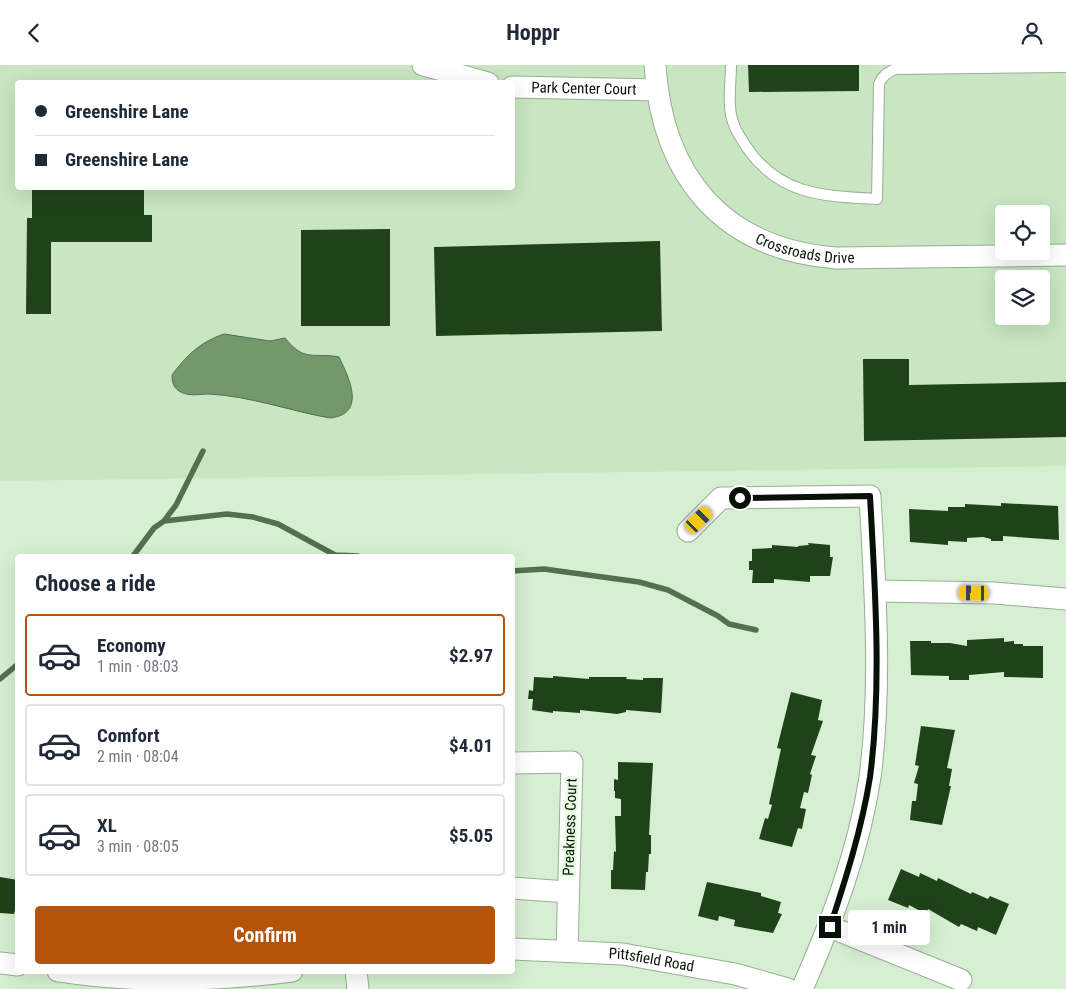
<!DOCTYPE html>
<meta charset="utf-8">
<style>
:root{--surface:#fff;--page:#f2f2f3;--text:#1f2937;--muted:#747a83;--line:#e0e1e3;--accent:#b45309}
body{margin:0;font-family:"Roboto Condensed",sans-serif;background:var(--page);color:var(--text);height:100vh;display:flex;flex-direction:column;font-size:19px;white-space:nowrap}
*{box-sizing:border-box;margin:0}
p{font-size:16px;color:var(--muted)}
.icon{flex:none;width:28px;height:28px;fill:none;stroke:currentColor;stroke-width:2;stroke-linecap:round;stroke-linejoin:round}
.map{position:relative;flex:1;overflow:hidden}
.drawer{position:absolute;left:15px;top:489px;width:500px;height:420px;display:flex;flex-direction:column;background:var(--surface);border-radius:5px;box-shadow:0 5px 20px #0002}
.drawer>*{flex:none}
.hud{position:absolute;left:15px;top:15px;width:500px;height:110px;border-radius:5px;box-shadow:0 5px 20px #0002;display:grid;align-content:center;height:110px;padding:0 20px;background:var(--surface)}
.fabs{position:absolute;left:995px;top:140px;display:grid;gap:10px}
.fabs a{display:grid;place-items:center;width:55px;height:55px;border-radius:5px;background:var(--surface);box-shadow:0 5px 20px #0002;font-size:25px}
.end{position:absolute;width:22px;height:22px;margin:-11px;border:6px solid #081107;background:#fff;box-shadow:0 0 0 2px #fff}
.from{border-radius:50%}
.bubble{position:absolute;height:35px;border-radius:5px;background:var(--surface);box-shadow:0 5px 20px #0002;font-size:16px;font-weight:700;line-height:35px;text-align:center}
.car{position:absolute;width:15px;height:30px;margin:-15px -8px;border-radius:6px;box-shadow:0 0 4px 1px #0007;background:linear-gradient(#f5c518 24%,#345 0 40%,#f5c518 0 76%,#345 0 86%,#f5c518 0)}
.hud b{display:flex;align-items:center;gap:18px;height:48px;font-size:19px}
.hud b+b{border-top:1px solid var(--line)}
.hud i{width:12px;height:12px;background:var(--text)}
ul{padding:0;list-style:none}
li{display:flex;align-items:center;gap:15px;height:82px;margin:0 10px 8px;padding:0 10px;border:2px solid var(--line);border-radius:5px}
li div{flex:1}
li b{display:block;font-size:19px}
li em{font-style:normal;font-weight:700}
li.active{border-color:var(--accent)}
li>.icon{width:45px;height:45px;stroke-width:1.5}
h2{padding:0 20px;font-size:22px;line-height:60px}
.action{display:flex;gap:10px;margin-top:auto;padding:10px 20px}
.action a{flex:1;height:58px;border-radius:5px;background:var(--accent);color:#fff;font-size:20px;font-weight:700;line-height:58px;text-align:center}
header{display:flex;justify-content:space-between;align-items:center;height:65px;padding:0 20px;background:var(--surface);font-size:22px;font-weight:700}
.map>svg:first-child{display:block}
.built{fill:#c8e6c2;fill-rule:evenodd}
.water{fill:#73986c;stroke:#53704e}
.lines{fill:none;stroke-linecap:round;stroke-linejoin:round}
.stream{stroke:#53704e;stroke-width:5.5}
.building{fill:#20421a}
.service-casing{stroke:#97af93;stroke-width:12}
.minor-casing{stroke:#97af93;stroke-width:23}
.service{stroke:#fff;stroke-width:10}
.minor{stroke:#fff;stroke-width:21}
.route{stroke:#081107;stroke-width:6}
.labels{text-anchor:middle;stroke-width:5;stroke-linejoin:round;paint-order:stroke}
.street-label{font-size:15px;fill:#081107;stroke:#e4fddf}
</style>
<header><svg class="icon" aria-label="back" viewBox="0 0 24 24"><path d="M15 5l-7 7 7 7"/></svg>Hoppr<svg class="icon" aria-label="person" viewBox="0 0 24 24"><circle cx="12" cy="8" r="4"/><path d="M4 21q1-7 8-7t8 7"/></svg></header>
<div class="map">
<svg width="1066" height="924" viewBox="0 0 1066 924">
<rect width="100%" height="100%" fill="#d6efd2"/>
<path class="built" d="M0,0H1066V401L0,416ZM18,18H512V122H18ZM1004,149H1041V186H1004ZM1004,214H1041V251H1004Z"/>
<path class="water" d="M224,269L270,276L285,273C305,298 313,287 339,292C349,313 367,349 330,353C290,346 250,331 209,329C199,329 188,332 179,326C173,322 172,316 172,310C187,290 200,277 224,269Z"/>
<g class="lines">
<path class="stream" d="M164,456L227,449L253,452L278,459L335,490L358,491
M133,491L154,463L164,456L176,440L203,386
M512,506L544,504L639,517L668,525L718,551L729,559L756,565
M0,614L18,599"/>
</g>
<path class="building" d="M748,0H859V26L749,27Z
M46,122H144V150H152V177H51V249H26L27,153H32V124Z
M390,164V261H301V165Z
M660,176L662,266L436,271L434,182Z
M863,294H909V320L1066,317V372L864,376Z
M1001,438L1058,441L1059,475L1003,471V476H991V474L983,472L967,473V477L948,476V480L910,477L909,444L948,446V442H965V439L1001,441Z
M808,478L830,480V492H833L830,511H810V517L774,514V518H752L753,505H749V496H752V484L772,483V480L798,482V481L809,480Z
M1004,573V577L1014,576V579H1023V581H1043V613L1004,612V607L969,610V615H949V611L911,610L910,576H931V578H950L967,581V575Z
M553,611L589,614V612H627L626,614L643,615V613H663L661,648L626,645V647L617,649L580,645V648L553,646V648L532,645L533,634H528L529,625L533,626L534,612L553,613Z
M791,627L822,635L818,655L823,656L811,690L816,691L810,709L812,710L808,728L804,727L800,743L806,744L802,764L798,763L792,782L759,774L765,753L768,754L772,740L769,739L781,684L777,683Z
M921,661L955,665L947,703L952,704L949,721H951L942,760L910,755L912,736H916L918,719L914,718L919,701L915,700Z
M618,697L653,698L649,770H651V789H649L648,807H646L645,825L611,824V805H613L614,786L616,787L615,751H621V734L615,733V726H614V714L618,715Z
M901,804L919,812L920,808L937,816L938,813L971,829L972,827L988,834L990,831L1009,839L996,870L978,862L977,866L961,859L959,862L928,844L926,849L909,840L908,843L888,835Z
M0,812L18,815V845H15L14,849L0,848Z
M707,817L761,828V831L781,837L778,848L782,849L773,868L734,861L735,855L719,851L718,856L698,851Z"/>
<g class="lines">
<g class="service-casing">
<path id="service" d="M731,0C731,18 727,40 733,57C736,68 744,78 750,87C783,131 826,131 877,134L879,19C882,11 887,8 895,4L1066,2"/>
</g>
<g class="minor-casing">
<g id="minor">
<path d="M423,0L488,18"/>
<path id="s1" d="M655,0C662,111 722,184 836,193L1066,190"/>
<path id="s2" d="M512,22L657,25"/>
<path d="M688,466L721,433L870,431C875,523 882,621 870,712C859,786 832,856 802,924"/>
<path d="M875,526L994,528L1066,534"/>
<path d="M512,698L572,697L567,886"/>
<path d="M512,823L568,827"/>
<path d="M830,862L961,915"/>
<path id="s3" d="M512,884L623,889L735,909L788,924"/>
<path d="M0,898L18,900"/>
<path d="M58,906C135,918 214,916 292,906"/>
<path d="M356,906L358,924"/>
</g>
</g>
<use href="#service" class="service"/>
<use href="#minor" class="minor"/>
</g>
<g class="lines">
<path class="route" d="M740,433L870,431C875,522 882,622 870,712C862,763 846,813 830,862"/>
</g>
<g class="labels">
<g class="street-label">
<text dy="5" stroke="none"><textPath href="#s2" startOffset="72">Park Center Court</textPath></text>
<text dy="5" stroke="none"><textPath href="#s1" startOffset="261">Crossroads Drive</textPath></text>
<text transform="translate(570 762) rotate(-88)" y="5">Preakness Court</text>
<text dy="5" stroke="none"><textPath href="#s3" startOffset="140">Pittsfield Road</textPath></text>
</g>
</g>
</svg>
<div class="fabs">
<a><svg class="icon" aria-label="locate" viewBox="0 0 24 24"><circle cx="12" cy="12" r="6"/><path d="M12 2v4M12 18v4M2 12h4M18 12h4"/></svg></a>
<a><svg class="icon" aria-label="layers" viewBox="0 0 24 24"><path d="M12 4l9 5-9 5-9-5zM3 14l9 5 9-5"/></svg></a>
</div>
<i class="end from" style="left:740px;top:433px"></i>
<i class="end" style="left:830px;top:862px"></i>
<div class="bubble" style="left:848px;top:845px;width:82px">1 min</div>
<i class="car" style="left:699px;top:455px;rotate:46deg"></i>
<i class="car" style="left:974px;top:528px;rotate:271deg"></i>
<div class="hud">
<b><i class="from"></i>Greenshire Lane</b>
<b><i></i>Greenshire Lane</b>
</div>
<section class="drawer">
<h2>Choose a ride</h2>
<ul>
<li class="active"><svg class="icon" aria-label="car" viewBox="0 0 24 24"><path d="M5 17H2v-5l4-1 3-4h7l3 4 3 1v5h-3M9 17h6M6 11h13"/><circle cx="7" cy="17" r="2"/><circle cx="17" cy="17" r="2"/></svg><div><b>Economy</b><p>1 min · 08:03</p></div><em>$2.97</em></li>
<li><svg class="icon" aria-label="car" viewBox="0 0 24 24"><path d="M5 17H2v-5l4-1 3-4h7l3 4 3 1v5h-3M9 17h6M6 11h13"/><circle cx="7" cy="17" r="2"/><circle cx="17" cy="17" r="2"/></svg><div><b>Comfort</b><p>2 min · 08:04</p></div><em>$4.01</em></li>
<li><svg class="icon" aria-label="car" viewBox="0 0 24 24"><path d="M5 17H2v-5l4-1 3-4h7l3 4 3 1v5h-3M9 17h6M6 11h13"/><circle cx="7" cy="17" r="2"/><circle cx="17" cy="17" r="2"/></svg><div><b>XL</b><p>3 min · 08:05</p></div><em>$5.05</em></li>
</ul>
<div class="action"><a>Confirm</a></div>
</section>
</div>
